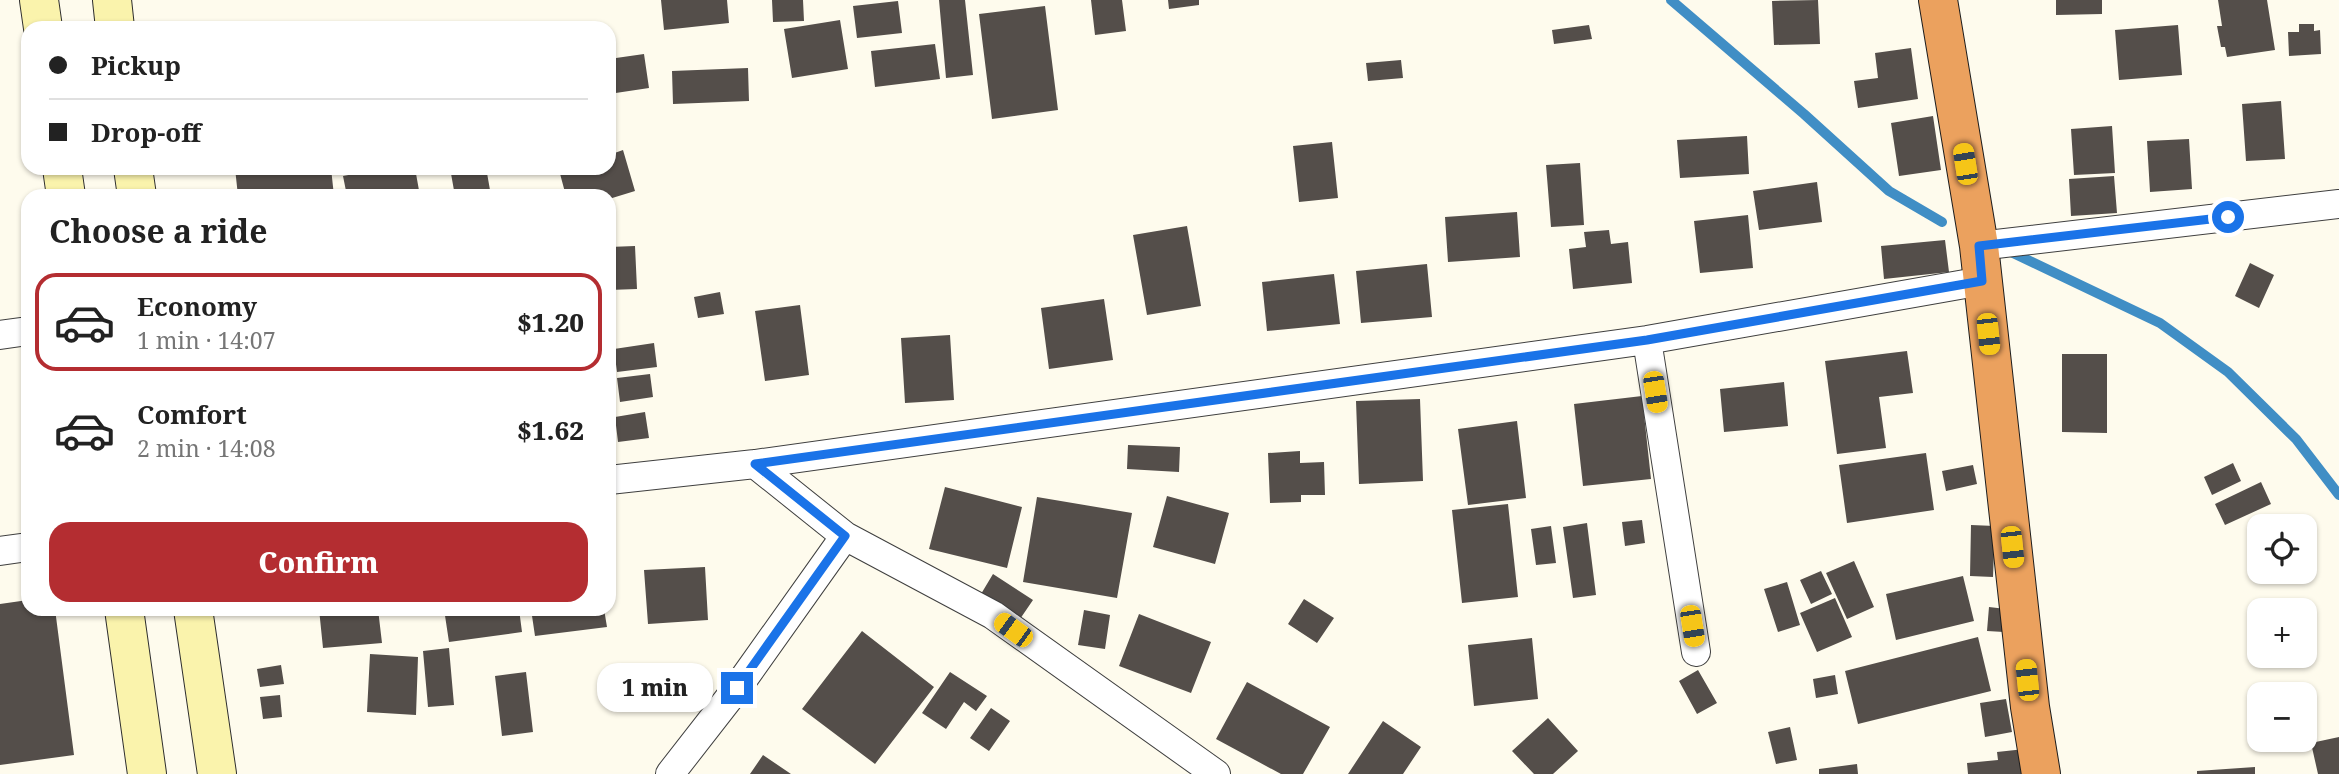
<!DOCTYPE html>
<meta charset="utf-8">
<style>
:root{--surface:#fff;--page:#f6f6f6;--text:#222;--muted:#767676;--line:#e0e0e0;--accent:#b42d31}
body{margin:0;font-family:"Noto Serif",serif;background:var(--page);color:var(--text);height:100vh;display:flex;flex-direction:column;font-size:26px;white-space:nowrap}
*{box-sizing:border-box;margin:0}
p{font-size:23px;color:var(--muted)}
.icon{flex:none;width:38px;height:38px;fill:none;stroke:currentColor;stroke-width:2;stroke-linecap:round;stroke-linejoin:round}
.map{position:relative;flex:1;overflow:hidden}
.sheet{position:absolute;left:21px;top:189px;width:595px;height:427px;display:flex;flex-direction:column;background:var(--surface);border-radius:21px;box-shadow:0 2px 5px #0004}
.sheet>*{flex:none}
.hud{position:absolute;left:21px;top:21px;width:595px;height:154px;border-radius:21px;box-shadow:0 2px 5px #0004;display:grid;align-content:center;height:154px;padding:0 28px;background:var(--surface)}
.tools{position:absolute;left:2247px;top:514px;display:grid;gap:14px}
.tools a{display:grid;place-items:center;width:70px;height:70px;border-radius:14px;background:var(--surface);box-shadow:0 2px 5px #0004;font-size:35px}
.end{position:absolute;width:32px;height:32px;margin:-16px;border:9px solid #1a73e8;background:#fff;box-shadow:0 0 0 4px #fff}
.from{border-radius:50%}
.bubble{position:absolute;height:49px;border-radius:21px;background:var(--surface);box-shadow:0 2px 5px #0004;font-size:23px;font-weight:800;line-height:49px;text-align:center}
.car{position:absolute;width:21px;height:42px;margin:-21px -10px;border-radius:9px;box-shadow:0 0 5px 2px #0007;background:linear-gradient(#f5c518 24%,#345 0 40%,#f5c518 0 76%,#345 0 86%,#f5c518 0)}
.hud b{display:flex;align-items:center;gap:24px;height:66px;font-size:26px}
.hud b+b{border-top:2px solid var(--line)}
.hud i{width:18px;height:18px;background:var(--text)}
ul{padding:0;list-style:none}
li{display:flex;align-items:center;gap:21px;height:98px;margin:0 14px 10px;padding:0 14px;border:4px solid transparent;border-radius:21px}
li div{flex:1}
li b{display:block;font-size:26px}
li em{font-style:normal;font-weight:800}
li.on{border-color:var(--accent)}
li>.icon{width:63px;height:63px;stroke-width:1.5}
h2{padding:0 28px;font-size:32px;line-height:84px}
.cta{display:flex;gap:14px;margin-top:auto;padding:14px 28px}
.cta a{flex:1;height:80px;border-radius:21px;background:var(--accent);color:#fff;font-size:28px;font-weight:800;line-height:80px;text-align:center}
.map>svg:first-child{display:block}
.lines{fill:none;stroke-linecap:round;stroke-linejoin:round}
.stream{stroke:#408ec5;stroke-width:10}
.building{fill:#544e4a}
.street-casing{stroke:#3f3f3f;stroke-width:30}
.secondary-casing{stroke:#2e2e2e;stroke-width:40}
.highway-casing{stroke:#1d1d1d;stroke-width:40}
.street{stroke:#fff;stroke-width:28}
.secondary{stroke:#faf3ac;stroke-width:38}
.highway{stroke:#eba15e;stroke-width:38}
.route{stroke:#1a73e8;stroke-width:9}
</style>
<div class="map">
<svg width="2339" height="774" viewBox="0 0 2339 774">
<rect width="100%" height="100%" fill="#fefbed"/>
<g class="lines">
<path class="stream" d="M1671,0L1804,114L1889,191L1942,222
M2011,252L2160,323L2228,372L2296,439L2339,495"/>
</g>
<path class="building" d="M661,0H727L729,23L664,30Z
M772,0H803L804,21L773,22Z
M939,0H965L973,75L946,78Z
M1091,0H1122L1126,31L1095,35Z
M1168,0H1199V5L1169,9Z
M1818,0L1820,44L1774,45L1772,1Z
M2056,0H2102V14L2056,15Z
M2218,0H2267L2275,50L2227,57L2225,47H2221L2217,26H2222Z
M898,1L902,33L857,38L853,6Z
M1045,6L1058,110L992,119L979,14Z
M840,20L848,69L792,78L784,29Z
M2299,24H2314V31L2320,30L2321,54L2289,56L2288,32H2299Z
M1589,25L1592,39L1554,44L1552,30Z
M2178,25L2182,75L2119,80L2115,30Z
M935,44L940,79L875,87L871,51Z
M1911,48L1918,99L1858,108L1854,81L1878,78L1875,53Z
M644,54L649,88L609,94V59Z
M1401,60L1403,78L1368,81L1366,63Z
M748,68L749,101L673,104L672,71Z
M2281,101L2285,159L2246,161L2242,104Z
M1933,116L1941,170L1899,176L1891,123Z
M2112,126L2115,173L2074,175L2071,129Z
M1747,136L1749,174L1680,178L1677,140Z
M2189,139L2192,189L2150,192L2147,141Z
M1332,142L1338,198L1299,202L1293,146Z
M623,150L635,191L609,199V196H566L559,170L609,168V155Z
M1580,163L1584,225L1551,227L1546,165Z
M235,168H331L334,196H238Z
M386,168H415L420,196H347L343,176Z
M450,168H509L510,169L487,173L490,190L455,196Z
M2114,176L2117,213L2071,216L2069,179Z
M1817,182L1822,222L1759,230L1753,191Z
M1517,212L1520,257L1448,262L1445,217Z
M1748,215L1753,268L1700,273L1694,221Z
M1187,226L1201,306L1147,315L1133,235Z
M1609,230L1611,244L1628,242L1632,283L1573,289L1569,249L1586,247L1584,232Z
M1945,240L1949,272L1884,279L1881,246Z
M635,246L637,289L609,290V247Z
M2250,263L2274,275L2259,308L2235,296Z
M1427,264L1432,317L1361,323L1356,271Z
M1334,274L1340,324L1267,331L1262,282Z
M720,292L724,314L698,318L694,297Z
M1104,299L1113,360L1049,369L1041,308Z
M800,305L809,375L765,381L755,311Z
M950,335L954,400L905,403L901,338Z
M654,343L657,367L617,372L614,349Z
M1907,351L1913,393L1879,397L1886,448L1837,454L1825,361Z
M2062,354H2107V433L2062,432Z
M609,358H611L614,399H609Z
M650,374L653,397L620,402L617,378Z
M1784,382L1788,426L1724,432L1720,389Z
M1642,396L1651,479L1583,486L1574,404Z
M1420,399L1423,481L1359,484L1356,401Z
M645,412L649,438L618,442L615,417Z
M1517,421L1526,498L1468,505L1458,429Z
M1128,445L1180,447L1179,472L1127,469Z
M1300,451V463L1324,462L1325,495H1301V502L1270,503L1268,453Z
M1926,453L1934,510L1847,523L1839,465Z
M2233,463L2241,481L2212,495L2204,477Z
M1973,465L1977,484L1946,491L1942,471Z
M2261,482L2271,504L2225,525L2215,504Z
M945,487L1022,507L1007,568L929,549Z
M1167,496L1229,513L1215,564L1153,547Z
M1037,497L1132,513L1117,598L1023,582Z
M1508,504L1518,597L1462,603L1452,510Z
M1642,520L1645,543L1625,546L1622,522Z
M1587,523L1596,595L1573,598L1563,527Z
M1971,525L1995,526L1993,577L1970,576Z
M1551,526L1556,563L1536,565L1531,529Z
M1854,561L1874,607L1847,619L1826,573Z
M705,567L708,620L648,624L644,570Z
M1821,571L1832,594L1811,604L1800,580Z
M993,574L1033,600L1020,619L981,594Z
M1963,576L1974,621L1896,640L1886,594Z
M1787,582L1800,625L1778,632L1764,589Z
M1835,598L1852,637L1817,652L1800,613Z
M1304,599L1334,618L1317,643L1288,624Z
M28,600V609H55L74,755L0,765V604Z
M1989,607L2006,609L2004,632L1987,631Z
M319,609H378L382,643L323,648Z
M444,609H519L522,632L449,642Z
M531,609H604L607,627L535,636Z
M1084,610L1110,615L1105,649L1078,645Z
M1139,614L1211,642L1191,693L1119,666Z
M862,631L934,687L875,764L802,709Z
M1978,637L1991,691L1858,724L1845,671Z
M1532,638L1538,699L1474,706L1468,645Z
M449,648L454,705L428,707L423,651Z
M370,654L418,657L416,715L367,712Z
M281,665L284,684L260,687L257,669Z
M1698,670L1717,703L1697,714L1679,681Z
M526,672L533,732L502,736L495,676Z
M950,672L987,696L976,711L964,702L946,729L922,713Z
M1835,675L1838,694L1816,698L1813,679Z
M1247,682L1330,727L1303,774H1281L1216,739Z
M280,695L282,717L263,719L260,697Z
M2006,699L2012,732L1985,737L1980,703Z
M991,708L1010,721L989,751L970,738Z
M1548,718L1578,751L1553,774H1534L1512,751Z
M1383,721L1421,747L1403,774H1348Z
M1790,727L1797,760L1776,764L1768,732Z
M2339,737V774H2318L2311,743Z
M2035,748L2038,774H1968L1967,763L1998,760L1997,752Z
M763,755L791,774H750Z
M1857,764L1858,774H1819V769Z
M2255,767V774H2197V771Z"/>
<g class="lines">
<g class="street-casing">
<path id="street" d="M1979,246L2339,204
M0,335L28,331
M1647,340L1696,652
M755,464L845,536L993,615L1216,774
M609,480L755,464L1647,340L1982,281
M0,551L28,547
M670,774L737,688L845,536"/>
</g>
<g class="secondary-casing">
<path id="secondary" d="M39,0L43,28
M112,0L115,28
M62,168L66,196
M133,168L137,196
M124,609L147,774
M193,609L217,774"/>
</g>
<g class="highway-casing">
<path id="highway" d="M1938,0L1979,246L2030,707L2041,774"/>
</g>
<use href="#street" class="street"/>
<use href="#secondary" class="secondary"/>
<use href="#highway" class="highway"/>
</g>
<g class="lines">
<path class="route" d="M737,688L845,536L755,464L1647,340L1982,281L1979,246L2228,217"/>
</g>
</svg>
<div class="tools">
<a><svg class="icon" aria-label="locate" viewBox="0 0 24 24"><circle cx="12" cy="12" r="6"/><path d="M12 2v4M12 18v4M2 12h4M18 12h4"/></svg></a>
<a>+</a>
<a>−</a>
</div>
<i class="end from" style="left:2228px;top:217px"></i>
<i class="end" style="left:737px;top:688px"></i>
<div class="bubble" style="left:597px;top:663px;width:116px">1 min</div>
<i class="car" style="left:1965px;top:164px;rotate:351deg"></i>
<i class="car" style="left:1988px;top:334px;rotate:174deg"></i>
<i class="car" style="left:1655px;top:392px;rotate:171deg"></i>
<i class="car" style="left:2012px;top:547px;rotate:174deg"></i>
<i class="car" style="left:1692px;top:626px;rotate:171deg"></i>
<i class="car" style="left:1013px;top:630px;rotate:306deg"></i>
<i class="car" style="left:2027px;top:680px;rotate:354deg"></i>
<div class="hud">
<b><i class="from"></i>Pickup</b>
<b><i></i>Drop-off</b>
</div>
<section class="sheet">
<h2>Choose a ride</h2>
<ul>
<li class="on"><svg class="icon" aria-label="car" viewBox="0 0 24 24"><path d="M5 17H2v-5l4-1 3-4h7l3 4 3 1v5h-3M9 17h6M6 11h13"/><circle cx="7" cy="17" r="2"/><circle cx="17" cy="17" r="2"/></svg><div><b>Economy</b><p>1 min · 14:07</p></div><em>$1.20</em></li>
<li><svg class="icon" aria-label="car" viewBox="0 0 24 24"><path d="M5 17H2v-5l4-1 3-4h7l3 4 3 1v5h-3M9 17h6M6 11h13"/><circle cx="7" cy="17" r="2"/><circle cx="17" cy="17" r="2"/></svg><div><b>Comfort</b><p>2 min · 14:08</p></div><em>$1.62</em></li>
</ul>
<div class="cta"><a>Confirm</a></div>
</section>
</div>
